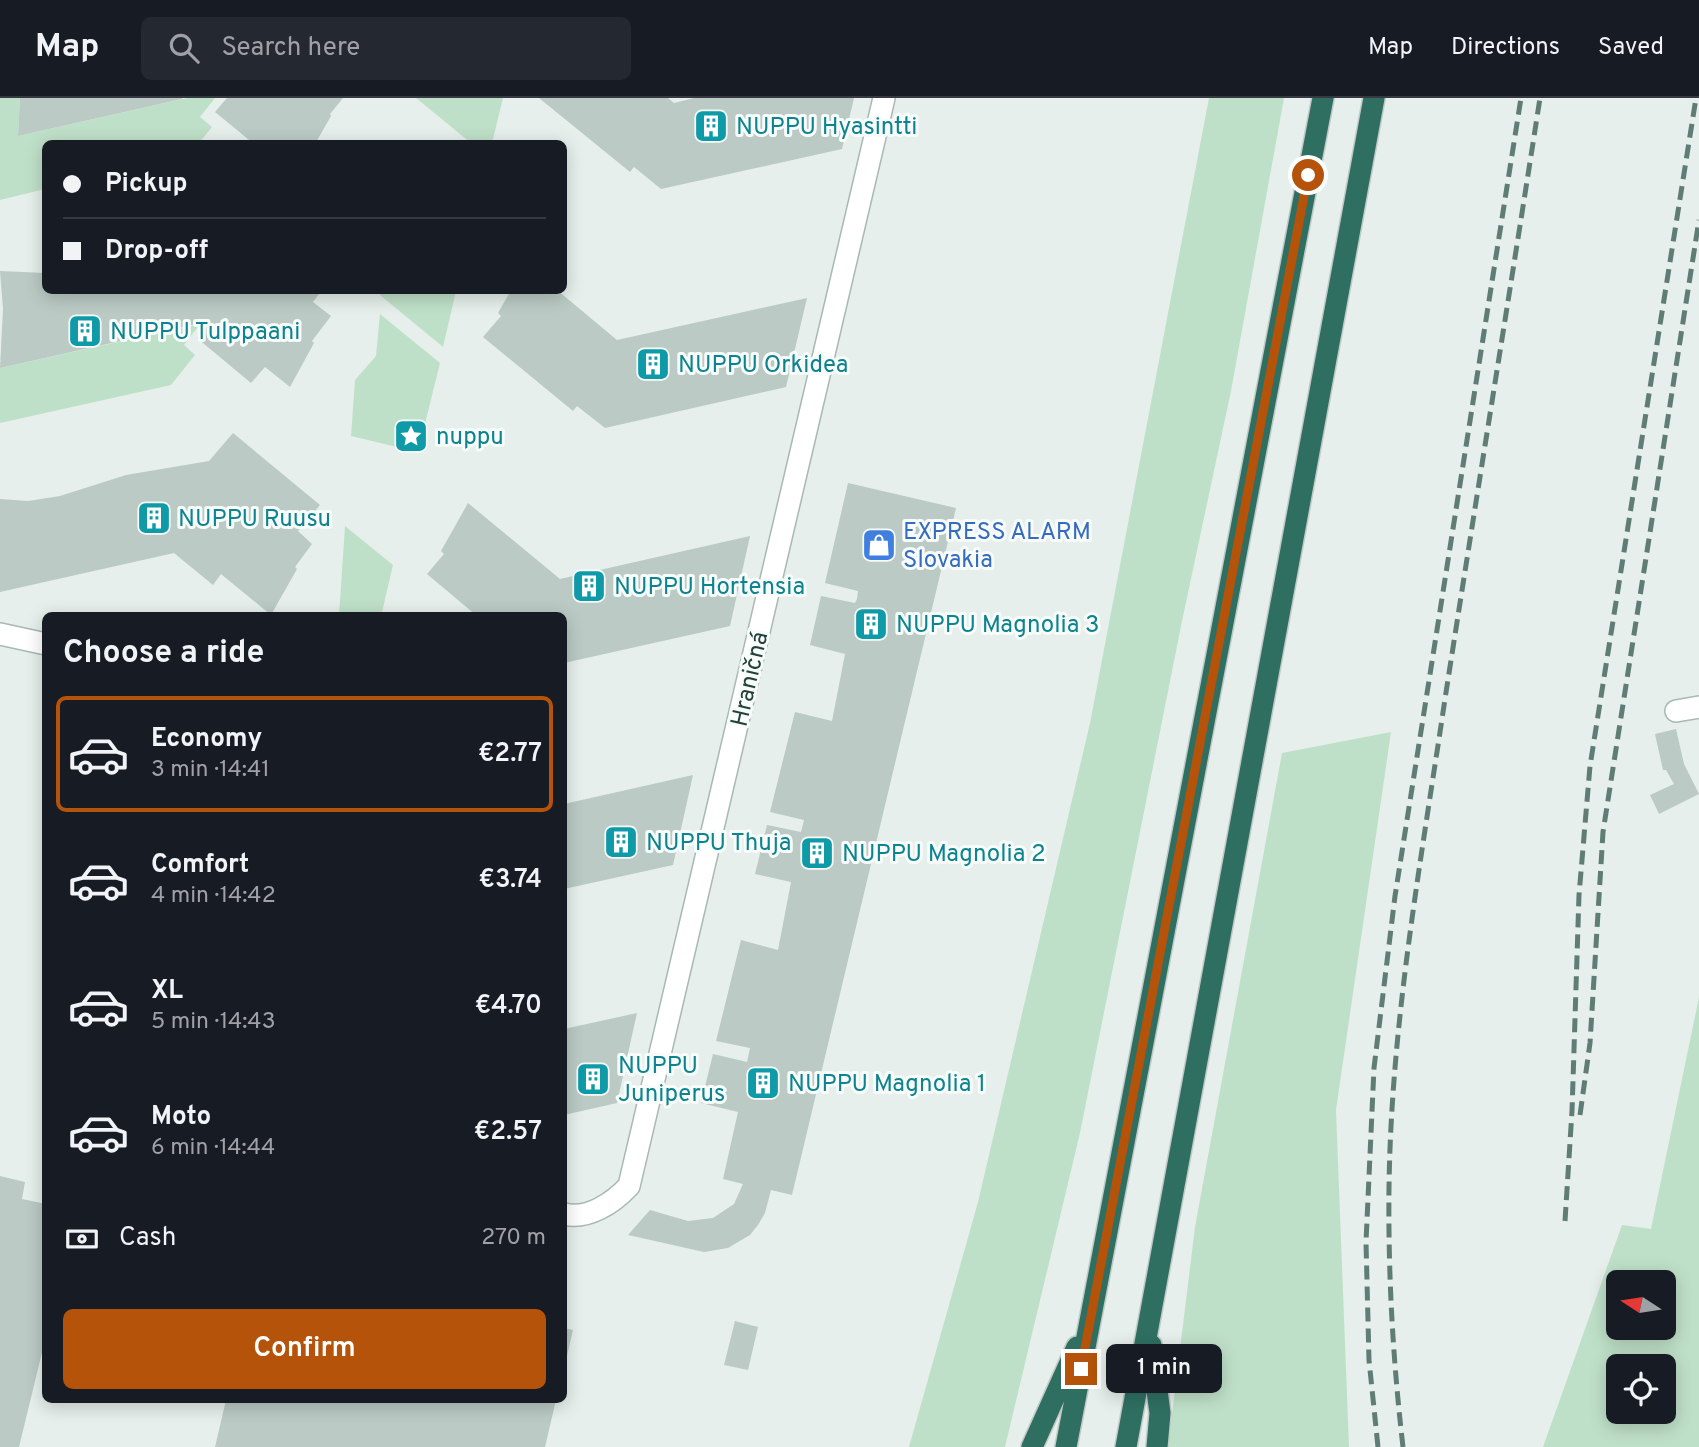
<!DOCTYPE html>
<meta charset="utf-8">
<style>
:root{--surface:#171b24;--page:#242831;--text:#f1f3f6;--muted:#9ea1a6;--line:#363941;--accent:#b45309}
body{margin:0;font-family:Overpass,sans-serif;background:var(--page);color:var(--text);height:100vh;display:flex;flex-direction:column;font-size:26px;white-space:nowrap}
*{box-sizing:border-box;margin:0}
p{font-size:23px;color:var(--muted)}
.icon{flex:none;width:38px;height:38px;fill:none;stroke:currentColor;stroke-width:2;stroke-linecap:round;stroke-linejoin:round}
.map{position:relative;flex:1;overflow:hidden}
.panel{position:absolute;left:42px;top:514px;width:525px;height:791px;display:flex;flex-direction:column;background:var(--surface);border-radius:10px;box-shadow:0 4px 18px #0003}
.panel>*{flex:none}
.top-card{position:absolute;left:42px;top:42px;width:525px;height:154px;border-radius:10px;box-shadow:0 4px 18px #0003;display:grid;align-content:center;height:154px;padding:0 21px;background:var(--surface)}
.needle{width:46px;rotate:282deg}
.buttons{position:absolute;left:1606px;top:1172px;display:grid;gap:14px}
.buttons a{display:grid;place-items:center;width:70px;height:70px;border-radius:10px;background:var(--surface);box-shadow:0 4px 18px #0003;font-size:35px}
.end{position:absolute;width:32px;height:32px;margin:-16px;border:9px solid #b45309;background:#fff;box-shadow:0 0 0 4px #fff}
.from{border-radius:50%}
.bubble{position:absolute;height:49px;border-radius:10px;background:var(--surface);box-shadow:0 4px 18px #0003;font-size:23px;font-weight:600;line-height:49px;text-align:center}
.top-card b{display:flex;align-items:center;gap:24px;height:66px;font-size:26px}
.top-card b+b{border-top:2px solid var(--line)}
.top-card i{width:18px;height:18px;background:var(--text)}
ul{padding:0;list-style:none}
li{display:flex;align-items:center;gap:21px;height:116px;margin:0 14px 10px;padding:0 7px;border:4px solid transparent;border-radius:10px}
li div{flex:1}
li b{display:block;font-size:26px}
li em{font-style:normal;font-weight:600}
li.on{border-color:var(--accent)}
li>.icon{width:63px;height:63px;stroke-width:1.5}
h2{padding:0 21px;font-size:32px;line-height:84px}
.pay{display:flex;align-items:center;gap:18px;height:77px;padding:0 21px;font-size:26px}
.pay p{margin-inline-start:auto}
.action{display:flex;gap:14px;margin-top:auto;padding:14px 21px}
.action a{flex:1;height:80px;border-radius:10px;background:var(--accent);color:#fff;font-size:28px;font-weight:600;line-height:80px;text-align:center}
header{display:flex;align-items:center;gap:42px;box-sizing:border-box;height:98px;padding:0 35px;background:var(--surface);border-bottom:2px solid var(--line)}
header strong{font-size:33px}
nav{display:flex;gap:38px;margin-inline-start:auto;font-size:24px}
.search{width:490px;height:63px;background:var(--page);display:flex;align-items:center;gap:18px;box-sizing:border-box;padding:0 24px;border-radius:10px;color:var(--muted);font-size:26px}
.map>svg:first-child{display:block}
.green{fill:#bfe0c8;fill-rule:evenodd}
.building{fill:#bbcac4}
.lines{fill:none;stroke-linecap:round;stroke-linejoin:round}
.minor-casing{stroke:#a8b8b2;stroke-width:24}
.motorway-casing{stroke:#c2cac8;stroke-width:24}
.minor{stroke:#fff;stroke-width:21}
.motorway{stroke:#2f6f62;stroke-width:21}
.rail{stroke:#5f7d75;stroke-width:5;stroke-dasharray:14 7;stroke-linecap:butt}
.route{stroke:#b45309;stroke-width:9}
.labels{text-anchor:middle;stroke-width:6;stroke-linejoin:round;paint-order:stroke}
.culture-label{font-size:24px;fill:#0d838f;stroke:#f7fbf9;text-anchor:start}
.shop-label{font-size:24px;fill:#366cbe;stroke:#f7fbf9;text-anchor:start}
.street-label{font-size:24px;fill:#24423a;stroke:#f7fbf9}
</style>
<header>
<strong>Map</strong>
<div class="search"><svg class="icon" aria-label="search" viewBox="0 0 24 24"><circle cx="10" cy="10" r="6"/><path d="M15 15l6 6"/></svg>Search here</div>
<nav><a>Map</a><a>Directions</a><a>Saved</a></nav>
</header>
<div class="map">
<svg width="1699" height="1349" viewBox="0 0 1699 1349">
<rect width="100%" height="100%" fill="#e6efeb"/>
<path class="green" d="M0,0H20L18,38L187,0H215L200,19L212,29L199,45L46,46L45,91L0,102Z
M416,0H503L492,45H471Z
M1209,0H1284L1231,293L1182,523L1080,1035L1005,1349H909L978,1104L1090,625Z
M380,193H456L443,249L380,197Z
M380,216L440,265L418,354L351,338L355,282L376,258Z
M200,226L184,247L195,257L171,287L0,325V270Z
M345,428L393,467L381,518H339Z
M1391,634L1336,1012L1349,1349H1168L1195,1129L1282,655Z
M1699,899V1349H1543L1622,1127L1651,1131ZM1619,1185H1664V1230H1619ZM1619,1269H1664V1314H1619Z"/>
<path class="building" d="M20,0H182V1L18,38Z
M227,0H343L330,16L331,18L315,46H286L282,42L280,46H254L215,14Z
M539,0H668L674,5L694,0H854L842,51L661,91L634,69L630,74Z
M0,173L46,175V192H322L313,204L331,218L312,243L314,245L290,289L265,269L251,285L197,240L210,223L0,270L3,211Z
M511,192H557L617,242L807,200L786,289L605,330L577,308L573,313L483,239L501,218L498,215Z
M233,335L320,407L298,433L312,446L295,469L297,471L271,517L221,476L213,487L174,455L0,494V401L28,403L60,398L126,377L209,363Z
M848,385L956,410L792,1097L771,1092L765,1115L758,1127L750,1137L728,1150L704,1154L628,1137L650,1112L688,1123L713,1120L734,1106L743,1086L723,1081L738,1014L701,1005L713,956L747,964L750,950L716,943L741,842L778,852L791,784L755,776L767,727L801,734L804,722L770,714L795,614L832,623L845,556L810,547L821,498L855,505L857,501L858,493L825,485Z
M468,405L560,481L750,438L730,528L564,565V518H477L427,476L444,456L441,453Z
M1676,631L1684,666L1699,696L1659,716L1650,697L1674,686L1666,672H1663L1655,636Z
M693,677L673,767L564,791V706Z
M637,915L617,1005L564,1017V931Z
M0,1078L25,1084L22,1101L46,1106V1238L19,1349H0Z
M735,1223L758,1229L748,1272L724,1267Z
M564,1230L573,1232L565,1267H564Z
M226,1302H556L545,1349H215Z"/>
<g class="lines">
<g class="minor-casing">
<path id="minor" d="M0,536L46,546
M1676,613L1699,609
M564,1116C588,1122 613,1105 629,1088L884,0"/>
</g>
<g class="motorway-casing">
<path id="motorway" d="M1151,1247L1160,1315L1157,1349
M1032,1349L1077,1249
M1066,1349L1323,0
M1126,1349L1374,0"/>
</g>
<use href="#minor" class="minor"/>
<use href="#motorway" class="motorway"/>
<path class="rail" d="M1580,1017L1590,945L1603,734L1699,122
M1565,1123L1572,1013L1579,797L1590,668L1696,0
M1378,1349L1369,1262L1366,1144L1374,970L1395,798L1521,0
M1403,1349C1393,1263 1388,1177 1389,1090C1391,926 1421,763 1445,601C1476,401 1509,200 1540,0"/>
</g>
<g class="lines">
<path class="route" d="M1081,1271L1308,77"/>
</g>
<defs>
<g id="building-square" transform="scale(1.75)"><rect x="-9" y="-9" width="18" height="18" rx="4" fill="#0f9aa8" stroke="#f7fbf9"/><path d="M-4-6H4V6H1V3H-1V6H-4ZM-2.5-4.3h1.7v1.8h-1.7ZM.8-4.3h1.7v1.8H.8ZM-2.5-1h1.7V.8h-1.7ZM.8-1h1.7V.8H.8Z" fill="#fff"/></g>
<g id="sight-square" transform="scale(1.75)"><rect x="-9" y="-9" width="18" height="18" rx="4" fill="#0f9aa8" stroke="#f7fbf9"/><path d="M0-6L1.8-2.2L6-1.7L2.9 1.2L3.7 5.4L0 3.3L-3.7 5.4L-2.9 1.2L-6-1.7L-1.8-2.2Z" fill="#fff"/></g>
<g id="shop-square" transform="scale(1.75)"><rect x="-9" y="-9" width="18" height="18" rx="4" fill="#3f7fe0" stroke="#f7fbf9"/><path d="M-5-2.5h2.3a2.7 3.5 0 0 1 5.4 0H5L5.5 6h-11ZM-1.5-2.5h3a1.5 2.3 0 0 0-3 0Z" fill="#fff"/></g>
</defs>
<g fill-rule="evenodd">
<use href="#building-square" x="711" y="28"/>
<use href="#building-square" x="85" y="233"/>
<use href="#building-square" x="653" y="266"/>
<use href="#sight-square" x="411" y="338"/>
<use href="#building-square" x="154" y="420"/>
<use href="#shop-square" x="879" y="447"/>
<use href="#building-square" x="589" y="488"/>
<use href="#building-square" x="871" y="526"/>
<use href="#building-square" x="621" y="744"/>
<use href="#building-square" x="817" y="755"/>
<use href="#building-square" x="593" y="981"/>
<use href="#building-square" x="763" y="985"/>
</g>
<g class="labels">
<g class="culture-label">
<text x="736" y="36">NUPPU Hyasintti</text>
<text x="110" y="241">NUPPU Tulppaani</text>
<text x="678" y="274">NUPPU Orkidea</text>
<text x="436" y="346">nuppu</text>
<text x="178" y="428">NUPPU Ruusu</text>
<text x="614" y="496">NUPPU Hortensia</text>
<text x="896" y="534">NUPPU Magnolia 3</text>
<text x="646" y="752">NUPPU Thuja</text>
<text x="842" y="763">NUPPU Magnolia 2</text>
<text x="618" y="975">NUPPU<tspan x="618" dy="28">Juniperus</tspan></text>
<text x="788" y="993">NUPPU Magnolia 1</text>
</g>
<g class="shop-label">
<text x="903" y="441">EXPRESS ALARM<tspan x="903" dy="28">Slovakia</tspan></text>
</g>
<g class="street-label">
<text transform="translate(749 581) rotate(-77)" y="8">Hraničná</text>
</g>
</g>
</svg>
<div class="buttons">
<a><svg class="needle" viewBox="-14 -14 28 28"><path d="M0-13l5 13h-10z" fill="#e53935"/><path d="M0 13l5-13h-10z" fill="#9ea1a6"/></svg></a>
<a><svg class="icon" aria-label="locate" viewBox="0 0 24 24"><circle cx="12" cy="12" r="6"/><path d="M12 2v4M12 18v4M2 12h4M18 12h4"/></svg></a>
</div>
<i class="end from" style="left:1308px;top:77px"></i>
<i class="end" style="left:1081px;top:1271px"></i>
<div class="bubble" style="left:1106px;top:1246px;width:116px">1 min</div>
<div class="top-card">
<b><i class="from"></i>Pickup</b>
<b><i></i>Drop-off</b>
</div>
<section class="panel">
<h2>Choose a ride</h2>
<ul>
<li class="on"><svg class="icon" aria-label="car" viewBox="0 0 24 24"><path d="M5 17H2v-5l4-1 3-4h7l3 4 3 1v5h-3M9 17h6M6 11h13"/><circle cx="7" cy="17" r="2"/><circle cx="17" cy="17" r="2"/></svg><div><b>Economy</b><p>3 min · 14:41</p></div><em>€2.77</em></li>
<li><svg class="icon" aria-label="car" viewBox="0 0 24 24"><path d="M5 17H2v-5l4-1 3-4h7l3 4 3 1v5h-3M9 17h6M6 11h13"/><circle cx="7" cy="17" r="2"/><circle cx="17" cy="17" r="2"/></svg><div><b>Comfort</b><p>4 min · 14:42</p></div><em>€3.74</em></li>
<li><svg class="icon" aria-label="car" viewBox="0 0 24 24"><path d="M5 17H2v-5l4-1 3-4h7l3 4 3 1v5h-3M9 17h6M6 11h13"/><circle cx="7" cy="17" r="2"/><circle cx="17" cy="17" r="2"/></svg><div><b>XL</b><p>5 min · 14:43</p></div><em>€4.70</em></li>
<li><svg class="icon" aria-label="car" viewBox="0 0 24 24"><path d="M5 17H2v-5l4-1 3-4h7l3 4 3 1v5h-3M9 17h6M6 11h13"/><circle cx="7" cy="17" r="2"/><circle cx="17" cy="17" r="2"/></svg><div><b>Moto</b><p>6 min · 14:44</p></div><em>€2.57</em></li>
</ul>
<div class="pay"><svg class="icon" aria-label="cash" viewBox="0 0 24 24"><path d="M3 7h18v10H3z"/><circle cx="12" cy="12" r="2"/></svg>Cash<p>270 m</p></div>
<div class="action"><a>Confirm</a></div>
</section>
</div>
